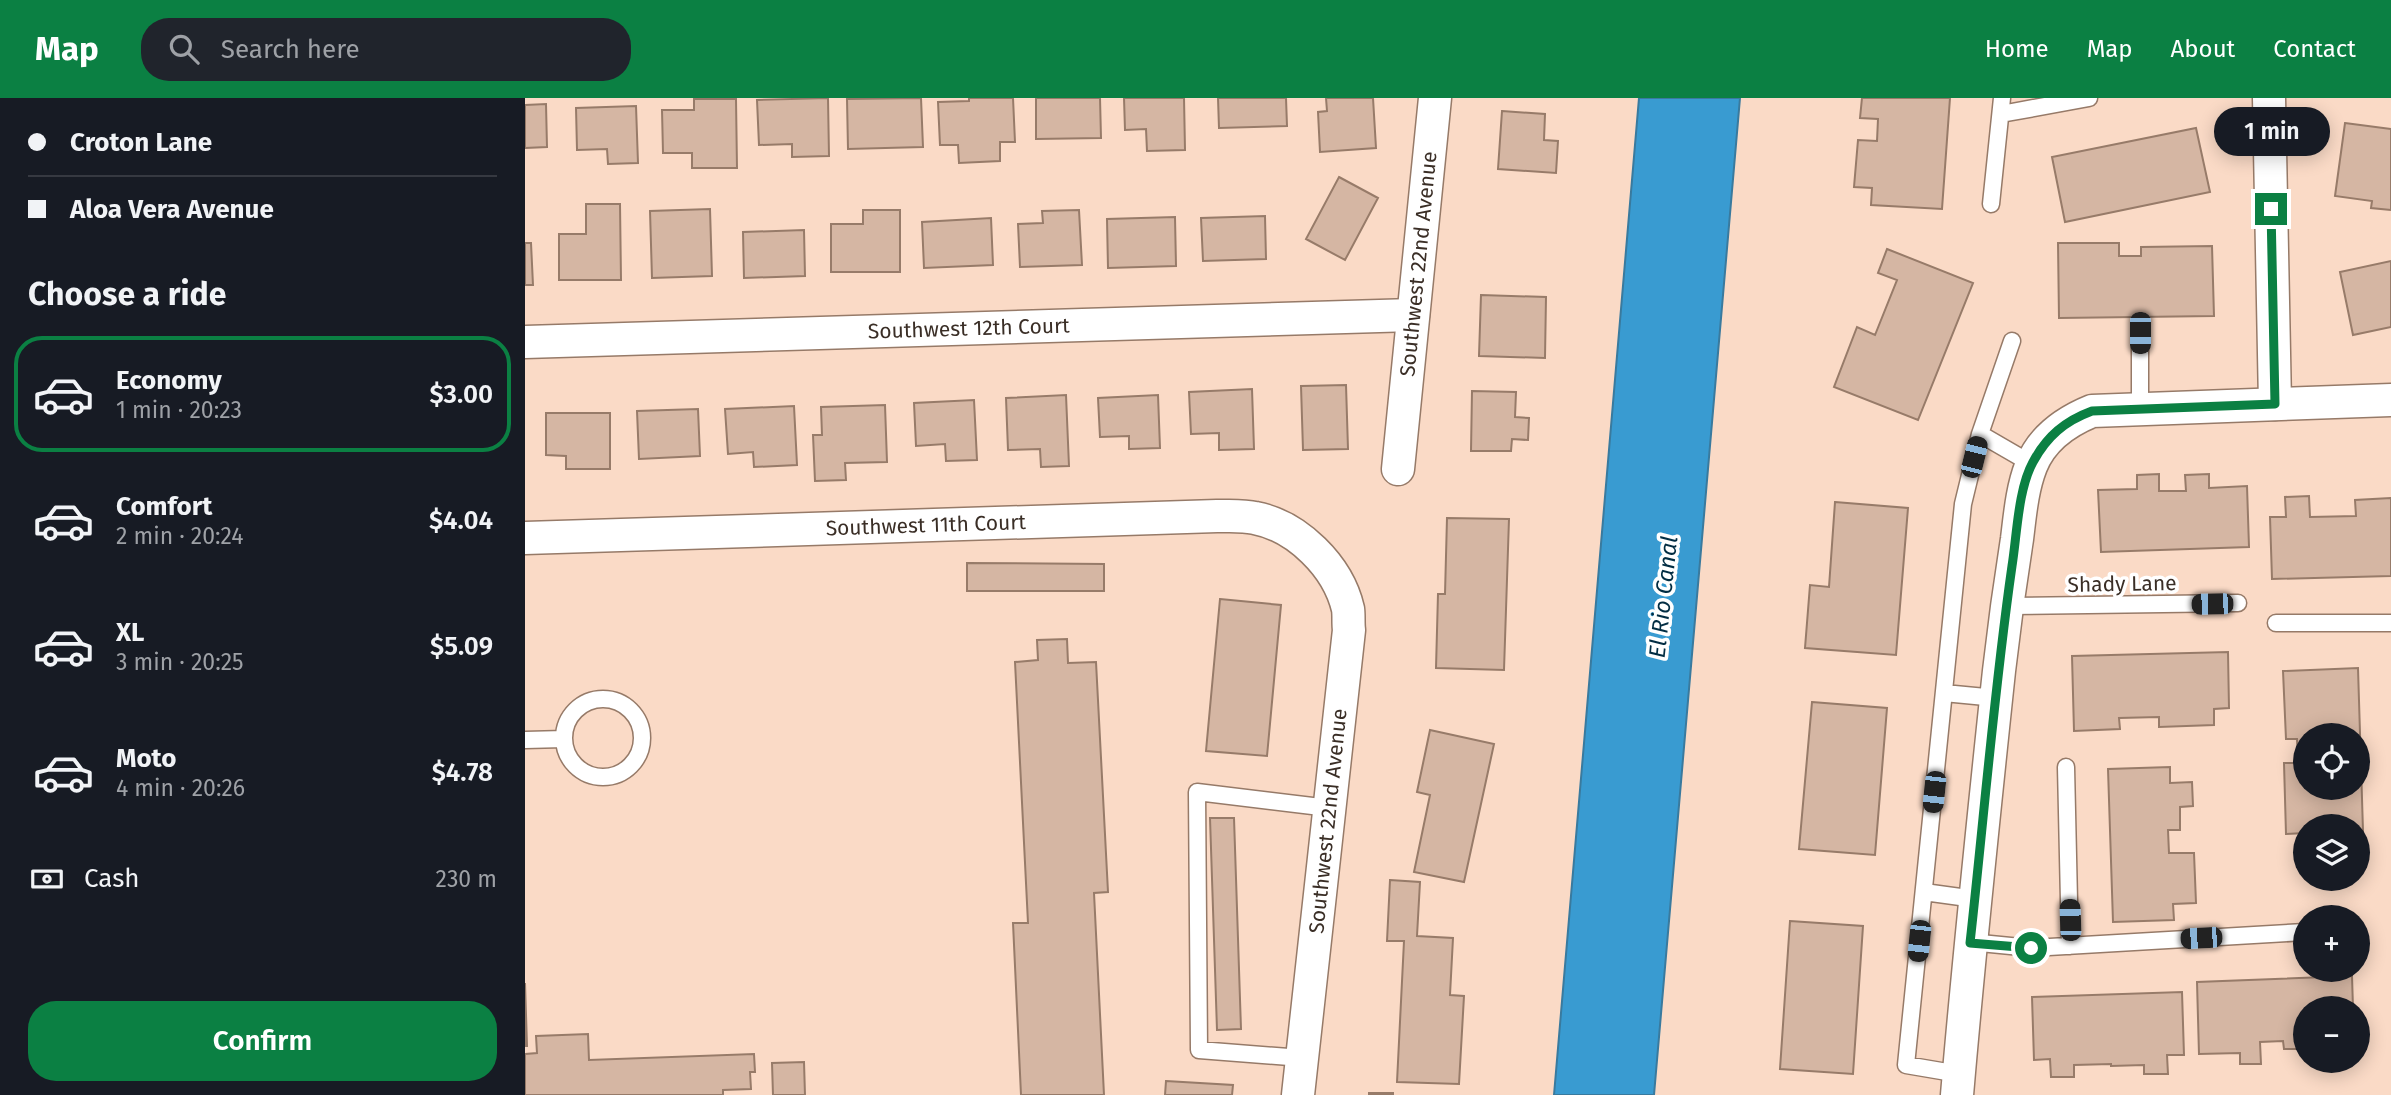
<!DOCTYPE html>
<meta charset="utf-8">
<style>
:root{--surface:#171b24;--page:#20242c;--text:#f1f3f6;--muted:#9ea1a6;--line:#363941;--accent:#0b8043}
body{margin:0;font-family:"Fira Sans",sans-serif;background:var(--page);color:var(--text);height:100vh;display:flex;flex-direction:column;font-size:26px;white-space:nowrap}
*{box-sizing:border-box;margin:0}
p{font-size:23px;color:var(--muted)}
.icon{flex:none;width:38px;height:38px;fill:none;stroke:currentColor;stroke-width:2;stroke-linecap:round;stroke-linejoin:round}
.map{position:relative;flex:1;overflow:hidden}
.drawer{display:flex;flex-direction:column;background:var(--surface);width:525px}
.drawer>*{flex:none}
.hud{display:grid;align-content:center;height:154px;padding:0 28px;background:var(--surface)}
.fabs{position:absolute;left:1768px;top:625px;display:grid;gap:14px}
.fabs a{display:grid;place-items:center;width:77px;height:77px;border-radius:50%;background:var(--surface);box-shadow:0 4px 18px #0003;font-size:35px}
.end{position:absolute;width:32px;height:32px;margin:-16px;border:9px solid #0b8043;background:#fff;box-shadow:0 0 0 4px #fff}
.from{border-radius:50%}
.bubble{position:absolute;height:49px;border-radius:24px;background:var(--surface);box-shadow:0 4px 18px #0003;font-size:23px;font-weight:600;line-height:49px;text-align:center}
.car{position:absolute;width:21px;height:42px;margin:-21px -10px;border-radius:9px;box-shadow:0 0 5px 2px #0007;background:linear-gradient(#222 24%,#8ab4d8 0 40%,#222 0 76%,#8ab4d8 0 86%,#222 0)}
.hud b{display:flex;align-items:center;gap:24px;height:66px;font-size:26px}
.hud b+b{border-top:2px solid var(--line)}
.hud i{width:18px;height:18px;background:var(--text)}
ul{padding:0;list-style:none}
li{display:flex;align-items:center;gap:21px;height:116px;margin:0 14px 10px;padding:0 14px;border:4px solid transparent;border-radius:28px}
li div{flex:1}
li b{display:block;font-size:26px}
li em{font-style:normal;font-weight:600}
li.selected{border-color:var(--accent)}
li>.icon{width:63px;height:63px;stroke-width:1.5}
h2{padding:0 28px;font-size:32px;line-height:84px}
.pay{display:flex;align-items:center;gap:18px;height:77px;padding:0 28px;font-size:26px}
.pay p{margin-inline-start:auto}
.cta{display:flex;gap:14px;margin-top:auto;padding:14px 28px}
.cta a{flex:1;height:80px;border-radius:28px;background:var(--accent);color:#fff;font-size:28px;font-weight:600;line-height:80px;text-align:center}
header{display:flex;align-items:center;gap:42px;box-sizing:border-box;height:98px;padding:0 35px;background:var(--accent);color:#fff}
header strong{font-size:33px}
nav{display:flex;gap:38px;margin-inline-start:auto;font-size:24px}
.search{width:490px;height:63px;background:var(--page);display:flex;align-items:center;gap:18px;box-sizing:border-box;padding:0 24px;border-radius:28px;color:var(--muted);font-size:26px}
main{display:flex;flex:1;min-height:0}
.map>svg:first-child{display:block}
.water{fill:#399bd1;stroke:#397a9e;stroke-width:2}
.building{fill:#d5b6a3;stroke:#977b69;stroke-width:2;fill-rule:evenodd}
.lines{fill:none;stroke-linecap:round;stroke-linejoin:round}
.service-casing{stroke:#967a68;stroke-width:19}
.minor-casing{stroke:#967a68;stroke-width:35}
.service{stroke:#fff;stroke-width:16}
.minor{stroke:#fff;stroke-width:32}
.route{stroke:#0b8043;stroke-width:9}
.labels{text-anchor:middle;stroke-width:7;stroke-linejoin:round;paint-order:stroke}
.street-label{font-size:21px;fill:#3a2e26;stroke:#fff}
.water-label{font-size:23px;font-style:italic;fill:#022d43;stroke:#fff}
</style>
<header>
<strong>Map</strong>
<div class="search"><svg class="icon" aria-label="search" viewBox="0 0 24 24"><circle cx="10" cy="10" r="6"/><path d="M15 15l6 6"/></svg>Search here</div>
<nav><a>Home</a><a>Map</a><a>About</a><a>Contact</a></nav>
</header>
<main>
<section class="drawer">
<div class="hud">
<b><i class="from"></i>Croton Lane</b>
<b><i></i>Aloa Vera Avenue</b>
</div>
<h2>Choose a ride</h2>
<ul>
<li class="selected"><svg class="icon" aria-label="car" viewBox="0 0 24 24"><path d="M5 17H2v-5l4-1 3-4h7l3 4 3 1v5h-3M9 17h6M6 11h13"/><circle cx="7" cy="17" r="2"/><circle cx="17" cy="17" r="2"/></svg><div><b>Economy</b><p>1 min · 20:23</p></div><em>$3.00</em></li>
<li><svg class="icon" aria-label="car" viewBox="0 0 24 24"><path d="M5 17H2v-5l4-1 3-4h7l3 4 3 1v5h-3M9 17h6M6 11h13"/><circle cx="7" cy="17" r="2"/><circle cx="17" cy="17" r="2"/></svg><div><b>Comfort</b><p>2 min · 20:24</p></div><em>$4.04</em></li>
<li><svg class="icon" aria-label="car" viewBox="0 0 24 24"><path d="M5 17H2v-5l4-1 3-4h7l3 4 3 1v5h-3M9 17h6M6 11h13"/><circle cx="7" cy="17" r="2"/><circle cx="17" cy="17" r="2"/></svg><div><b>XL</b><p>3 min · 20:25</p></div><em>$5.09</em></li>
<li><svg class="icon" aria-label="car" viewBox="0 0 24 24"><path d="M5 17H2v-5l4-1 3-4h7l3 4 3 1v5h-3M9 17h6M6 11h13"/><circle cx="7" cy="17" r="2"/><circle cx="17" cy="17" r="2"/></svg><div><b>Moto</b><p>4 min · 20:26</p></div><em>$4.78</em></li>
</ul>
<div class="pay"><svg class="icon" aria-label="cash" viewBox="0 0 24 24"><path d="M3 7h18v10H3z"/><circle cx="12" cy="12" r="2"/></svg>Cash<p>230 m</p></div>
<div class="cta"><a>Confirm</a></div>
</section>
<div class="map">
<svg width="1866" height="997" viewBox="0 0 1866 997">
<rect width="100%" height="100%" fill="#fadac6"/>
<path class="water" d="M1114,0H1215L1129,997H1029Z"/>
<path class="building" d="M303,0L304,58L267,59V46L234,47L232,2Z
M396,0L398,49L323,51L322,1Z
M444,0H488L490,44H475V63L434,65L433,47H415L413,4L444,3Z
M511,0H575L576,40L511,41Z
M599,0H659L660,52L622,53L621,31L600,32Z
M693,0H761L762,28L694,30Z
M801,0H848L851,50L795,54L793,14L802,13Z
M1337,0H1425L1417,111L1346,107L1347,90L1329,89L1333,42L1352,43L1353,21L1335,20Z
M169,1H211L212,70H167V55H138L137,12H169Z
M21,6L22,49L0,50V7Z
M111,8L113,65L83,66L82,51L52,52L51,10Z
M977,13L1020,16L1019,42L1033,43L1031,75L973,71Z
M1820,25L1866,31V112L1846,110L1847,103L1810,98Z
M1671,30L1685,94L1540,124L1527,59Z
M814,79L853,100L820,162L781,141Z
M61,106H95L96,182H34V136H61Z
M185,111L187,178L127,180L125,113Z
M338,112H375V174H306V126H338Z
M554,112L557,167L495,169L493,126L518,125L517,113Z
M740,118L741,161L678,163L676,120Z
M650,119L651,168L583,170L582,121Z
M466,120L468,167L399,170L397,124Z
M279,132L280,178L219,180L218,134Z
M0,145H6L8,187H0Z
M1533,145H1594V158H1616V149L1687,148L1689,218L1534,220Z
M1362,151L1448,185L1393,322L1309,289L1332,229L1350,237L1372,182L1353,175Z
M1866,163V229L1828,237L1815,174Z
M956,197L1021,199L1020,260L954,258Z
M821,287L823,351L778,352L776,288Z
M727,291L729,351L694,352V335L666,336L664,294Z
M947,293L991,294L990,319L1004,320L1003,342L987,341L986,353H946Z
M541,297L544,368L516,369L515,351L483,352L481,300Z
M633,297L635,350L604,351V338L575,339L573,300Z
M449,302L452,362L421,363L420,346L391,348L389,305Z
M360,307L362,364L320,365L321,382L290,383L288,337H297L296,309Z
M269,308L272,367L229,369L228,354L203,356L200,311Z
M173,311L175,358L114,361L112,313Z
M21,315H85V371H41V358L21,357Z
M1634,376V393H1661L1660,377L1684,376V390L1722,388L1724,449L1576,454L1573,392L1612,391V377Z
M1784,398L1785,419L1831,418L1830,402L1866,400V478L1747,481L1745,419H1761L1760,399Z
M1310,404L1383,410L1371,557L1280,550L1285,487L1304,489Z
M922,420L984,421L979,572L911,570L913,496H920Z
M442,465L579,466V493H442Z
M695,501L756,507L742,658L681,653Z
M542,541L543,565L571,564L583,794L569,795L579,997H496L488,825H503L490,564L513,562L512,542Z
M1703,554L1704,610L1689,611V627L1634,629V619L1594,620L1595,631L1549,633L1547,558Z
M1833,570L1838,733H1832V728H1780V735L1761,736L1759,665H1773L1772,641H1761L1758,573ZM1780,637H1832V690H1780Z
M1287,604L1362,610L1350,757L1274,751Z
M905,632L969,646L939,784L889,774L905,697L892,694Z
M1645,669V685L1667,684L1668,708L1655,709V732H1643L1644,755H1669L1671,805L1648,806L1649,822L1588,824L1583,671Z
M685,720H709L716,931L692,932Z
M865,782L895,784L892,838L928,840L925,897L939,898L934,986L872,984L879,843H862Z
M1265,823L1338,828L1328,976L1255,971Z
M1827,878L1828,910H1780V951H1759L1758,943L1735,944L1736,966H1715V955L1674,956L1672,884Z
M0,885L2,948H0Z
M1657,894L1659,957H1642L1643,976H1619V967L1586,968V966L1549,967V979H1526L1525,961L1509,962L1507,899Z
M63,936L64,962L229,956L230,974H225L226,991L198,992V997H0V956L12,955L11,938Z
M279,964L280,997H248L247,965Z
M641,983L708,987L707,997H640Z
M844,995H868V997H844Z"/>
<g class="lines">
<g class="service-casing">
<path id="service" d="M1476,16L1564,0
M1466,106L1477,0
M1615,235V311
M1455,336L1507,366
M1481,508L1713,505
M1751,525H1866
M1419,595L1471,600
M39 640a39 39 0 1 1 78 0a39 39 0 1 1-78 0Z
M0,642L39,641
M1541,669L1545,848
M1399,794L1450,801
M1445,844L1506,850L1780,834
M777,960L674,952L672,694L804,710
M1434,976L1381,967L1438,406L1455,336L1487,243"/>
</g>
<g class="minor-casing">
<g id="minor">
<path d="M1744,0L1750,306"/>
<path id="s1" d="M0,244L888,217"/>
<path id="s2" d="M873,371L910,0"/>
<path id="s3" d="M0,440L692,418C704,418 718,417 730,420C772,428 813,468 823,511C824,517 823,525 824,532L773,997"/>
<path d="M1432,997C1444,856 1459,714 1474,573C1479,529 1485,485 1492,441C1495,417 1497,391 1506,368C1517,340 1540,324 1567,313L1866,302"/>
</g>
</g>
<use href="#service" class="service"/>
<use href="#minor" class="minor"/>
</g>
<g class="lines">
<path class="route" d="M1506,850L1445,845C1459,719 1469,593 1487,468C1492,437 1493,391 1508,364C1522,338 1540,323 1567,313L1750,306L1746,111"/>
</g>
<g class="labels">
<g class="street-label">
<text dy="7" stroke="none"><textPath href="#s2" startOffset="206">Southwest 22nd Avenue</textPath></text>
<text dy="7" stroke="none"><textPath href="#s1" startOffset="444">Southwest 12th Court</textPath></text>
<text dy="7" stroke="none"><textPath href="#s3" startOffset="401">Southwest 11th Court</textPath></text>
<text transform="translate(1597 486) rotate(-1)" y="7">Shady Lane</text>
<text transform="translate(803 723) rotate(-84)" y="7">Southwest 22nd Avenue</text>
</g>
<g class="water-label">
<text transform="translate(1138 499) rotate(-84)" y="8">El Rio Canal</text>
</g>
</g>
</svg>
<div class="fabs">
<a><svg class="icon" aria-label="locate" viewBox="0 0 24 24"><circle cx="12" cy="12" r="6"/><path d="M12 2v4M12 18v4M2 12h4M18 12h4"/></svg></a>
<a><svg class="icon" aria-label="layers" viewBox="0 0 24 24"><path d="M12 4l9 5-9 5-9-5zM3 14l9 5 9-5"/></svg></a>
<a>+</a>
<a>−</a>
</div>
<i class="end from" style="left:1506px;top:850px"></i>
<i class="end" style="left:1746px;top:111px"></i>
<div class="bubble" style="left:1689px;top:9px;width:116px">1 min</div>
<i class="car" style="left:1615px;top:235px;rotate:180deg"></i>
<i class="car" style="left:1449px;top:359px;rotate:14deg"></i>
<i class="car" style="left:1687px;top:506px;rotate:269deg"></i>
<i class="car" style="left:1409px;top:694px;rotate:186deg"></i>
<i class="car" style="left:1545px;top:822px;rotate:358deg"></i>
<i class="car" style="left:1676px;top:840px;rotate:267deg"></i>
<i class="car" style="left:1394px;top:843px;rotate:186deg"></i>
</div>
</main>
